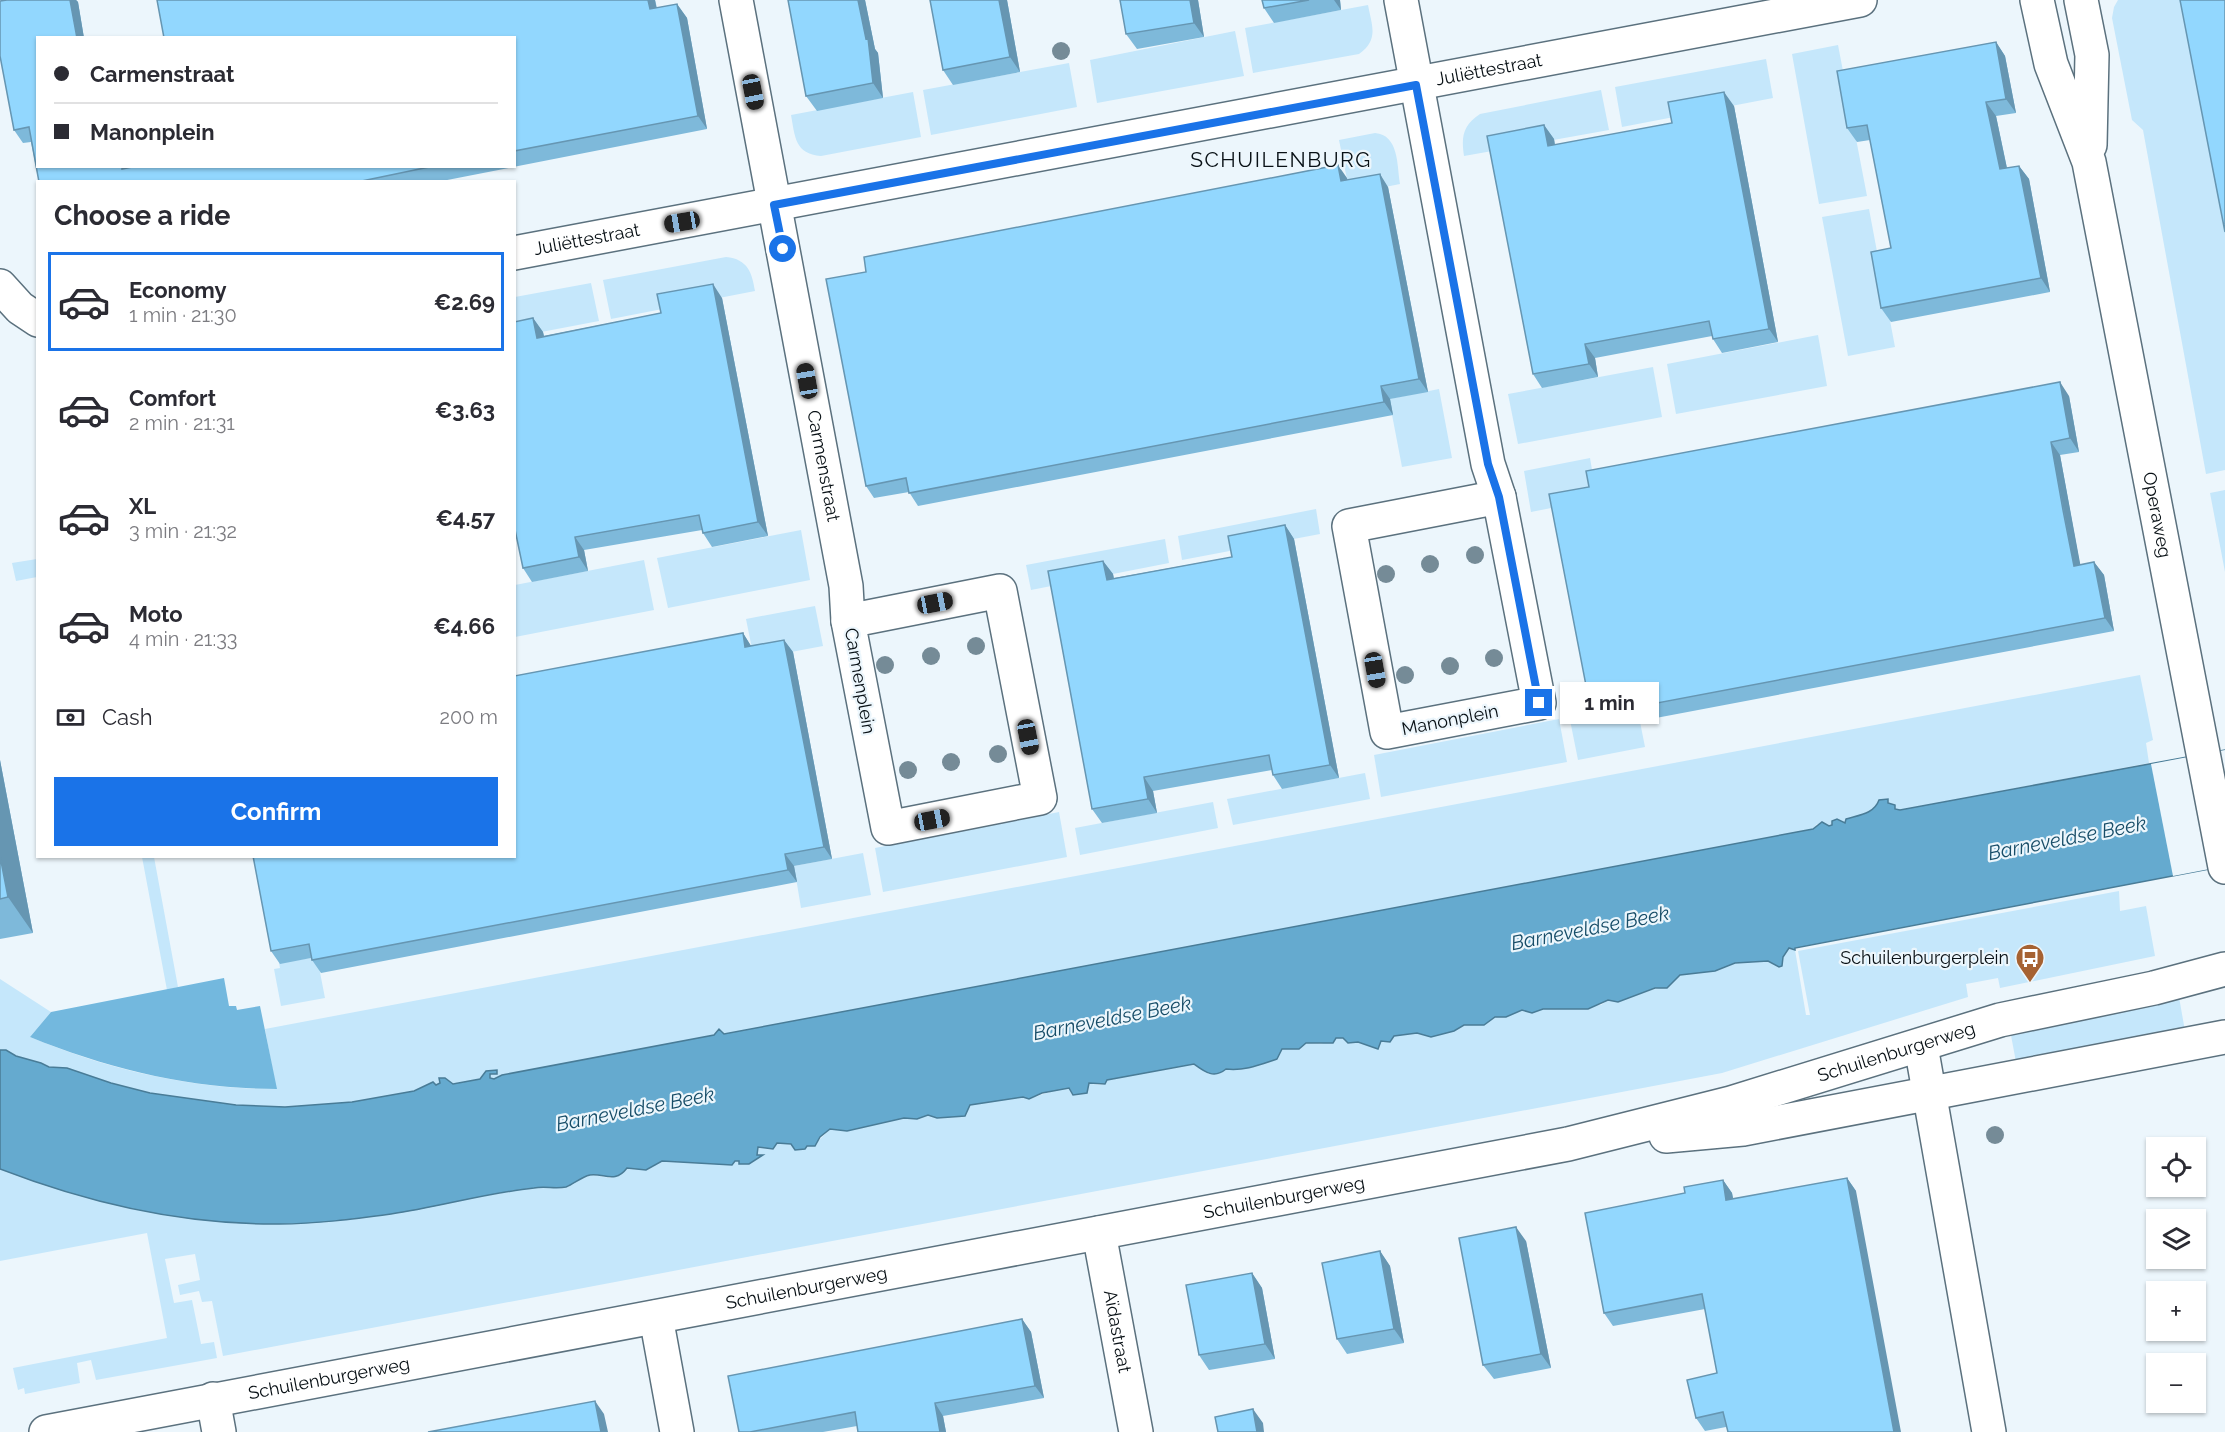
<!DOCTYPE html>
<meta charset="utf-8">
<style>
:root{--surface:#fff;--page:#f7f7f7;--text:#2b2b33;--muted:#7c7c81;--line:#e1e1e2;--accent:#1a73e8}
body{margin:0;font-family:Raleway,sans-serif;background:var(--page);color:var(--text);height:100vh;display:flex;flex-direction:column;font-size:22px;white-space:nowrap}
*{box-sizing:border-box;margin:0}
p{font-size:20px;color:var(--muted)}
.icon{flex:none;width:33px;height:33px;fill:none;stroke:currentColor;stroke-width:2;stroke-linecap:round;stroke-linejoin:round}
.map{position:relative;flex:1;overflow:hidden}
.drawer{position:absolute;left:36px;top:180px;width:480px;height:678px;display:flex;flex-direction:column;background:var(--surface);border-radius:0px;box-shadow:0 2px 4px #0004}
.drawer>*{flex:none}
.guide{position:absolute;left:36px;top:36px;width:480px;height:132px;border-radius:0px;box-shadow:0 2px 4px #0004;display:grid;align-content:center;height:132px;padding:0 18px;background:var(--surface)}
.buttons{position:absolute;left:2146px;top:1137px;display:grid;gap:12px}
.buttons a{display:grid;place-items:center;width:60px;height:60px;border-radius:0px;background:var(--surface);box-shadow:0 2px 4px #0004;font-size:30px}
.end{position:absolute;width:27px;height:27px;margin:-14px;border:8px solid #1a73e8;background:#fff;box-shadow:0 0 0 3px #fff}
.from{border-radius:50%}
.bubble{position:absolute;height:42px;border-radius:0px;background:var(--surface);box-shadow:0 2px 4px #0004;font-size:20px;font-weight:700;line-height:42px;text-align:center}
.car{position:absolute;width:18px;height:36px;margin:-18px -9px;border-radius:8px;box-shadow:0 0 4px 2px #0007;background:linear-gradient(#222 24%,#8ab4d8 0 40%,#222 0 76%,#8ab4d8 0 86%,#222 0)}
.guide b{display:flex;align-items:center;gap:21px;height:57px;font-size:22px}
.guide b+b{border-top:2px solid var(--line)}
.guide i{width:15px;height:15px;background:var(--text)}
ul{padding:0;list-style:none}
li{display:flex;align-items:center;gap:18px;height:99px;margin:0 12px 9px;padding:0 6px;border:3px solid transparent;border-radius:0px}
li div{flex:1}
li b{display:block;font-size:22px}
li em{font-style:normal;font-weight:700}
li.current{border-color:var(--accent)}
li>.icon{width:54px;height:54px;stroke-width:1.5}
h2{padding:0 18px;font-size:27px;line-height:72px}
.pay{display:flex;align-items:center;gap:15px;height:66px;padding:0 18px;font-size:22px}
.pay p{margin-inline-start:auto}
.button{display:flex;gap:12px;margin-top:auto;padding:12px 18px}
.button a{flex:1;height:69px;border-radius:0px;background:var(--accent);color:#fff;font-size:24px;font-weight:700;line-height:69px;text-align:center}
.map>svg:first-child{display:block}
.green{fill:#c5e7fb}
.forest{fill:#73b8de}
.water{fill:#65aacf;stroke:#497c97;stroke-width:1.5}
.pier{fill:#ecf6fc}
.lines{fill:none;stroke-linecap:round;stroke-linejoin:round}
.street-casing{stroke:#5b717e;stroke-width:36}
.secondary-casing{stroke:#5b717e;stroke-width:36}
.street{stroke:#fff;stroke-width:33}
.secondary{stroke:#fff;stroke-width:33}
.tree{fill:#758b97}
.wall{fill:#7eb9da}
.shaded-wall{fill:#6696b2}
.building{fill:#92d7fe;stroke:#6696b2;stroke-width:1.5}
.route{stroke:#1a73e8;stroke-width:8}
.labels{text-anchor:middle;stroke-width:4.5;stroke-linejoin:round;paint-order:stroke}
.street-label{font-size:18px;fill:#081015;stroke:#ecf6fc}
.poi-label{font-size:18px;fill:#081015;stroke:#ecf6fc;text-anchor:end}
.water-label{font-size:20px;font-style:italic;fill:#174d68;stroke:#ecf6fc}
.quarter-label{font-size:21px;letter-spacing:1.5px;fill:#081015;stroke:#ecf6fc}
</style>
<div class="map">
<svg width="2225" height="1432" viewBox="0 0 2225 1432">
<rect width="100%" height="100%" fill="#ecf6fc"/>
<path class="green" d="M2118,0H2219L2225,137V470L2206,474L2143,130L2132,120L2112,18L2114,7Z
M1368,5C1372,26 1379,40 1359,54L1253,73L1245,28Z
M1235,31L1244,76L1097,103L1090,60Z
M1838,45L1867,196L1819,204L1792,54Z
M1766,59L1773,98L1622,127L1615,87Z
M1069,63L1077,107L931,135L923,90Z
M1601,90L1609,130L1464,156C1461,137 1463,125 1480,114Z
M913,92L921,137L821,156C795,154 795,137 791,115Z
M1375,133C1399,135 1397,165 1400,184L1350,194L1339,140Z
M1869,209L1895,347L1848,356L1822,217Z
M726,257C748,259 752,273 755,291L611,319L603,280Z
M591,283L599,321L515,337V297Z
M1818,335L1827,386L1676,414L1667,364Z
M1653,367L1662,417L1518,444L1508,394Z
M1439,389L1452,458L1402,467L1389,399Z
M1590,458L1597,499L1531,512L1524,471Z
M2225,490V572L2210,493Z
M1316,509L1320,534L1182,560L1178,536Z
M801,530L810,580L668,608L657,558Z
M1165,539L1169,563L1031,590L1026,565Z
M37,559V577L16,581L12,563Z
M644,560L654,610L515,637V585Z
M815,606L823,646L754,659L746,619Z
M2140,675L2153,740L2146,743L2149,763L1900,810L1877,807C1870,814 1857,816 1847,819L1845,823L1828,826L1817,824L1813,829L724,1034L719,1029L715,1035L502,1075L494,1079L490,1078V1074H497V1070L481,1079L453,1084L445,1078L436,1086L433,1082L414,1091L352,1102L285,1107L236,1105L150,1093L111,1083L67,1068L49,1067L41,1063L16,1056L6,1050H0V979L51,1012L30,1037C109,1070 191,1089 276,1089L265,1029Z
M1637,707L1645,747L1578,760L1570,720Z
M1559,719L1567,762L1381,797L1374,755Z
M1365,773L1370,799L1233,825L1227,799Z
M1213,802L1218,828L1080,855L1075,828Z
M1059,812L1067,857L883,892L875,848Z
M863,853L871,895L801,908L794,866Z
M142,857H154L178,987L167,990Z
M2119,891L2120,911L2146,906L2155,956L2000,988L1998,978L1966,984L1968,997L1722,1073L223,1356L212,1301L202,1302L199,1291L180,1295L178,1285L200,1280L195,1254L165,1259L174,1303L192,1300L201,1344L214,1342L217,1358L96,1380L91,1360L77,1363L80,1383L25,1394L24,1388L18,1390L13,1368L167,1338L147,1233L0,1261V1169L50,1187L133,1209L231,1222L278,1224L394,1213L534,1187H567L581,1178L593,1175L610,1178L627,1168L646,1170L662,1161L732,1164L735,1161L757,1158L761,1155H756L758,1147L777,1143L806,1146L816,1143L830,1129L847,1131L904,1118L917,1119L928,1115L937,1118L965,1116L969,1105L1023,1097L1029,1099C1047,1092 1066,1087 1086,1084C1092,1083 1098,1086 1105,1084L1107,1080L1194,1064L1209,1074L1226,1069L1240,1070L1282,1049H1299L1306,1043L1321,1044L1336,1038L1343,1037L1348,1043L1358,1042L1378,1049L1381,1041L1393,1036L1417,1033L1431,1037L1454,1031L1464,1025H1484L1495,1017H1506L1522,1010L1532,1013L1543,1009L1601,1005L1608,1000C1628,1003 1646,988 1667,987L1680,975L1715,971L1735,963L1768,961L1782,965L1783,957L1789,948L1795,950L1806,1015H1810L1798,951Z
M317,957L325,998L281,1006L274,969L280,968L279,963Z
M2179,997L2185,1031L2016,1062L2010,1030Z"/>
<path class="forest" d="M224,978L229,1006H236L237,1010L260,1006L277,1089C191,1089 109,1069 30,1037L51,1012Z"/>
<path class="water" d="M2225,750V866L1795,948V950L1789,948L1783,957L1782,966L1779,967L1768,961L1735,963L1715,971L1680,975L1667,988H1655L1618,1002L1608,1000L1588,1009H1543L1532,1013L1522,1010L1506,1017H1495L1484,1025H1464L1454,1031L1431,1037L1417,1033L1394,1036L1390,1042L1381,1041L1378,1049L1358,1042L1348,1043L1343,1038H1336L1333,1043H1306L1299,1049H1282L1277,1059C1259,1065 1245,1071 1226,1069C1214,1079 1205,1072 1194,1064L1107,1080L1105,1084L1089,1083L1087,1093L1073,1095L1069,1088L1042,1093L1029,1099L1023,1097L970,1105L965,1116L937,1118L928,1115L917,1119L904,1118L847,1131L830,1129L820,1137L815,1146H807L805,1149L795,1150L791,1144L777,1143L773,1149L758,1147L757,1155H763L749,1164H739V1161H735L732,1165L662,1161L646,1170L627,1168C615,1184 604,1173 590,1175C581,1177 574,1184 566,1187C556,1189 544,1186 534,1188C486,1193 439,1207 391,1214C354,1219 316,1224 279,1224C183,1225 88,1203 0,1169V1050H6L16,1056L41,1063L49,1067L67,1068L111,1083L150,1093L236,1105L285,1107L352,1102L414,1091L433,1082L436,1085L440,1083L439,1078H445L453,1084L480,1079L486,1071L497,1070V1074H490V1078L494,1079L502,1075L714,1035L719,1029L724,1034L1813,829L1822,822L1829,826L1832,825V821L1837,819L1845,823L1846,819C1859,815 1874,814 1879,800L1888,799V803L1895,805V809L1900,810Z"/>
<path class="pier" d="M2225,750V866L2173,876L2151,764Z"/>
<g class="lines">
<g class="street-casing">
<g id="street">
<path id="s1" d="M736,0L846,586L848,621"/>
<path d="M1401,0L1488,464L1499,497"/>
<path id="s2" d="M514,253L1860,0"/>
<path d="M0,286L20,308L38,320"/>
<path d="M1499,497L1539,703L1387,732L1349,526Z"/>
<path d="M1000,591L1040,798L888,828L848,621Z"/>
<path d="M1921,1046L1989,1432"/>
<path id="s3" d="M1099,1233L1136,1432"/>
<path d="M656,1317L677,1432"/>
<path d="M213,1399L219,1432"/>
</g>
</g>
<g class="secondary-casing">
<g id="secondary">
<path id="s4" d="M2037,0L2051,64L2089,162L2225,867"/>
<path d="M2081,0L2092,55L2090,145"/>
<path d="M1666,1136L1743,1129L2225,1037"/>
<path id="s5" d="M46,1432L1568,1144L1731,1103L2000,1020L2154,988L2225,969"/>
</g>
</g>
<use href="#street" class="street"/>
<use href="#secondary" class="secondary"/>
</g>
<g class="tree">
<circle cx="1061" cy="51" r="9"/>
<circle cx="1475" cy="555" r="9"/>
<circle cx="1430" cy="564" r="9"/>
<circle cx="1386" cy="574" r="9"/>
<circle cx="976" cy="646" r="9"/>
<circle cx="931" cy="656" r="9"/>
<circle cx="1494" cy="658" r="9"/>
<circle cx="885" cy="665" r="9"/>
<circle cx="1450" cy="666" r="9"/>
<circle cx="1405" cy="675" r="9"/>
<circle cx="998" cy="754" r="9"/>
<circle cx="951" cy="762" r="9"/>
<circle cx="908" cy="770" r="9"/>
<circle cx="1995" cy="1135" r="9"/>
</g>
<path class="wall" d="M7,0H76L78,2L84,38H38V166H129V168L137,166H514V38L157,0H655L657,8L677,4L687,18L707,129L437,182H39L31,142L23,143L14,130Z
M788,0H865L875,49L878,53L883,98L817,111L806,96Z
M930,0H1007L1020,72L953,85L943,70Z
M1120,0H1198L1204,37L1137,49L1126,34Z
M1262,0H1340L1341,10L1274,23L1264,8Z
M1996,42L2005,56L2016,113L1996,116L2007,168L2019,166L2029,179L2050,292L1891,322L1881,308L1891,248L1870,140L1857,142L1847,128Z
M1734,106L1778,342L1722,353L1713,339L1712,336L1595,358L1598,377L1542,388L1533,374L1544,125L1554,139L1555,145L1672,123Z
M1347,178V180L1388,187L1428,392L1390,399L1393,415L918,506L909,492L874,498L866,486Z
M722,298L768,536L712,547L703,533L702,530L584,550L588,571L532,582L523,568L533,318L543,332L544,336L661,313Z
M2069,396L2079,452L2060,455L2080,565L2094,562L2104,575L2114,631L1640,721L1631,709L1598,715L1589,701Z
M1285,525L1294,539L1339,778L1282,789L1273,775L1272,770L1153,791L1157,813L1102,823L1092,809L1103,561L1113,574L1114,578L1232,557Z
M743,633L751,646L784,640L793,652L832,859L794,866L797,882L321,973L312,960L311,958L280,964L271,951Z
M0,760L33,933L0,939Z
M1847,1178L1856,1191L1726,1427L1705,1431L1696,1418L1717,1373L1705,1309L1613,1326L1604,1313L1685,1193L1723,1180L1732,1193L1733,1199Z
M1526,1241L1551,1368L1494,1379L1483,1365Z
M1380,1251L1390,1266L1404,1343L1347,1354L1337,1339Z
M1252,1273L1262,1288L1275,1359L1209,1370L1199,1355Z
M1022,1319L1031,1332L1044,1398L943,1416L946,1432H858L857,1426L823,1432H739Z"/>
<path class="shaded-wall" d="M70,0H76L78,2L84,38H77Z
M648,0H655L659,23L650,9Z
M858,0H865L875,49L878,53L883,98L873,83L866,39Z
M999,0H1007L1020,72L1010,57Z
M1190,0H1198L1204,37L1194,23Z
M1334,0H1340L1341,10Z
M677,4L687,18L707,129L698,116Z
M1996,42L2005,56L2016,113L2006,99Z
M1724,92L1734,106L1778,342L1769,329Z
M1986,102L1996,116L2010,183L2000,169Z
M1544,125L1554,139L1557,160L1548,146Z
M1338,165L1347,178L1350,194L1341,181Z
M2019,166L2029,179L2050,292L2041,278Z
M1380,174L1388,187L1428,392L1419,379Z
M713,284L722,298L768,536L758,522Z
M533,318L543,332L547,351L537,338Z
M1585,344L1595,358L1598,377L1589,364Z
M2060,382L2069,396L2079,452L2070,438Z
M1381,386L1390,399L1393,415L1384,402Z
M2051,442L2060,455L2083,579L2074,566Z
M1285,525L1294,539L1339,778L1330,765Z
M575,537L584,550L588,571L579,557Z
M1103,561L1113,574L1116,593L1107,580Z
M2094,562L2104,575L2114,631L2105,618Z
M743,633L751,646L745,647Z
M784,640L793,652L832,859L824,847Z
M0,760L33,933L8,897L0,856Z
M1144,777L1153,791L1157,813L1148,799Z
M785,854L794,866L797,882L788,870Z
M1847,1178L1856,1191L1901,1432H1894Z
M1723,1180L1732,1193L1736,1213L1726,1200Z
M1516,1227L1526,1241L1551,1368L1541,1354Z
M1380,1251L1390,1266L1404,1343L1394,1329Z
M1252,1273L1262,1288L1275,1359L1265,1344Z
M1022,1319L1031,1332L1044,1398L1035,1386Z
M595,1401L604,1414L608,1432H601Z
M935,1403L943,1416L946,1432H940Z
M1253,1409L1263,1423L1264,1432H1257Z"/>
<path class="building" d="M7,0H70L77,38H38V166H122V169L137,166H434L357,182H39L29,127L14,130L0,56V1Z
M157,0H648L650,9L677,4L698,116L514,151V38H164Z
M788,0H858L866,39L868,38L873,83L806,96Z
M930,0H999L1010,57L943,70Z
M1120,0H1190L1194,23L1126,34Z
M1262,0H1309L1264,8Z
M2180,0H2225V232Z
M1996,42L2006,99L1986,102L2000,169L2019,166L2041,278L1881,308L1871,252L1891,248L1867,125L1847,128L1837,71Z
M1724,92L1769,329L1713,339L1709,321L1585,344L1589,364L1533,374L1487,136L1544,125L1548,146L1672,123L1668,102Z
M1338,165L1341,181L1380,174L1419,379L1381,386L1384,402L909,493L906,478L866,486L826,279L866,272L864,257Z
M713,284L758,522L703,533L699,515L575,537L579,557L523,568L514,525V322L533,318L537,338L661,313L657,294Z
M2060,382L2070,438L2051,442L2063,510L2074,566L2094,562L2105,618L1631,708L1628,694L1589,701L1549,494L1589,487L1586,471Z
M1285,525L1330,765L1273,775L1269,755L1144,777L1148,799L1092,809L1048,571L1103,561L1107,580L1232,557L1228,536Z
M743,633L745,647L784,640L824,847L785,854L788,870L312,960L309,944L271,951L253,856H514V676Z
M0,856L8,897L0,899Z
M1847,1178L1894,1432H1728L1723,1412L1696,1418L1687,1380L1717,1373L1702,1294L1604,1313L1585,1213L1685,1193L1684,1187L1723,1180L1726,1200Z
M1516,1227L1541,1354L1483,1365L1459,1238Z
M1380,1251L1394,1329L1337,1339L1322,1263Z
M1252,1273L1265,1344L1199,1355L1186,1285Z
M1022,1319L1035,1386L935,1403L940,1432H858L855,1412L750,1432H739L728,1376Z
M595,1401L601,1432H428Z
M1253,1409L1257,1432H1218L1215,1417Z"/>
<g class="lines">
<path class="route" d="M783,249L774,205L1416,85L1488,464L1499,497L1539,703"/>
</g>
<defs>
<g id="bus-pin" transform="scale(1.5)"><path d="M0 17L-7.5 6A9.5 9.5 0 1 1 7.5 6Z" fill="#a66232" stroke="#ecf6fc"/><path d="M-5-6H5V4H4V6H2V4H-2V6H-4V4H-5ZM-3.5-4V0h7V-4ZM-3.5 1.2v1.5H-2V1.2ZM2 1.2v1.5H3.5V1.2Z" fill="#fff"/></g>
</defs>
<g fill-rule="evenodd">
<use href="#bus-pin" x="2030" y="958"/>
</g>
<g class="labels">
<g class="street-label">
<text dy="6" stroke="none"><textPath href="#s2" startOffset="992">Juliëttestraat</textPath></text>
<text dy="6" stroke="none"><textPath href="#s2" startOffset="74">Juliëttestraat</textPath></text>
<text dy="6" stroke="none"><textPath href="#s1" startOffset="474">Carmenstraat</textPath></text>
<text dy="6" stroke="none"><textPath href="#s4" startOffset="530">Operaweg</textPath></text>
<text transform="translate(860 681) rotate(80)" y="6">Carmenplein</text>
<text transform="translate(1450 720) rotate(-11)" y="6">Manonplein</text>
<text dy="6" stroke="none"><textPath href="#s5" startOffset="1890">Schuilenburgerweg</textPath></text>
<text dy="6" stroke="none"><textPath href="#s5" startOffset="1260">Schuilenburgerweg</textPath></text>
<text dy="6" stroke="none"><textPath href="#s5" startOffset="774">Schuilenburgerweg</textPath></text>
<text dy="6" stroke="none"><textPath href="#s3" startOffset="100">Aïdastraat</textPath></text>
<text dy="6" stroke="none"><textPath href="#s5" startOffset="288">Schuilenburgerweg</textPath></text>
</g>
<g class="poi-label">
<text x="2009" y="964">Schuilenburgerplein</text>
</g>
<g class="water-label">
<text transform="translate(2067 838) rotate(-11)" y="7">Barneveldse Beek</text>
<text transform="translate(1590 928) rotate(-11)" y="7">Barneveldse Beek</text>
<text transform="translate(1112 1018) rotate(-11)" y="7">Barneveldse Beek</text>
<text transform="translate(635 1109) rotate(-11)" y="7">Barneveldse Beek</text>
</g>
<g class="quarter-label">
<text x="1281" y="167">SCHUILENBURG</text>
</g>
</g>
</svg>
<div class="buttons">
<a><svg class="icon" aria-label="locate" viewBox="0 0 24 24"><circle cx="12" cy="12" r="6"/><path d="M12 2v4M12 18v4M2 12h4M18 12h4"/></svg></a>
<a><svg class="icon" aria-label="layers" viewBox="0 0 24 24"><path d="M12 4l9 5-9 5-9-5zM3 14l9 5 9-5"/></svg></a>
<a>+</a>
<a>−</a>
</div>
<i class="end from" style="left:783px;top:249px"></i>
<i class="end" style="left:1539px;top:703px"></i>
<div class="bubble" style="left:1560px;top:682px;width:99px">1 min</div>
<i class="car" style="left:753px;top:92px;rotate:169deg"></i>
<i class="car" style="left:682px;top:222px;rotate:260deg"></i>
<i class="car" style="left:807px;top:381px;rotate:350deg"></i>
<i class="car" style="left:935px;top:603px;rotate:79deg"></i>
<i class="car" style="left:1375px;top:670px;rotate:170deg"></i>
<i class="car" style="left:1028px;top:737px;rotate:169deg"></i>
<i class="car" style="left:932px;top:820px;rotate:79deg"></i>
<div class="guide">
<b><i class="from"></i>Carmenstraat</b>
<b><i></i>Manonplein</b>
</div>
<section class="drawer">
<h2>Choose a ride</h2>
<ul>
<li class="current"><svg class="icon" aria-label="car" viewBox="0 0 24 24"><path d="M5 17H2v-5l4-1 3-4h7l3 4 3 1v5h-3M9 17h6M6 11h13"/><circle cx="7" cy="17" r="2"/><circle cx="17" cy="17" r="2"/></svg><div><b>Economy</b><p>1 min · 21:30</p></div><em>€2.69</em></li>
<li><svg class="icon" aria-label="car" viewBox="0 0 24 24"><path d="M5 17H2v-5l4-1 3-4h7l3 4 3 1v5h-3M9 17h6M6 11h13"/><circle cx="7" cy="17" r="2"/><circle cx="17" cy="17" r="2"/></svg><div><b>Comfort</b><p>2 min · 21:31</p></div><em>€3.63</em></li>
<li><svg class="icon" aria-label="car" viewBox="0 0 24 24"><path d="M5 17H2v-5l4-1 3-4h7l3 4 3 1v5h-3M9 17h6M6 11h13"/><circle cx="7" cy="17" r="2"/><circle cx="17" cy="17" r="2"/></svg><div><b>XL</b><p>3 min · 21:32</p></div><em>€4.57</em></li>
<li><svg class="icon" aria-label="car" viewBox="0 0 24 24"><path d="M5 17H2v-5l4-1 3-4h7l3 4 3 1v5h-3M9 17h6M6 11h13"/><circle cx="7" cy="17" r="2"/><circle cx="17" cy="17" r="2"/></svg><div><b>Moto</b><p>4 min · 21:33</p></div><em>€4.66</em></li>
</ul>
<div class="pay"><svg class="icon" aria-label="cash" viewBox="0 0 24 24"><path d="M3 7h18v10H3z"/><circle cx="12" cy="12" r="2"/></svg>Cash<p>200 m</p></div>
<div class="button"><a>Confirm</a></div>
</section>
</div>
